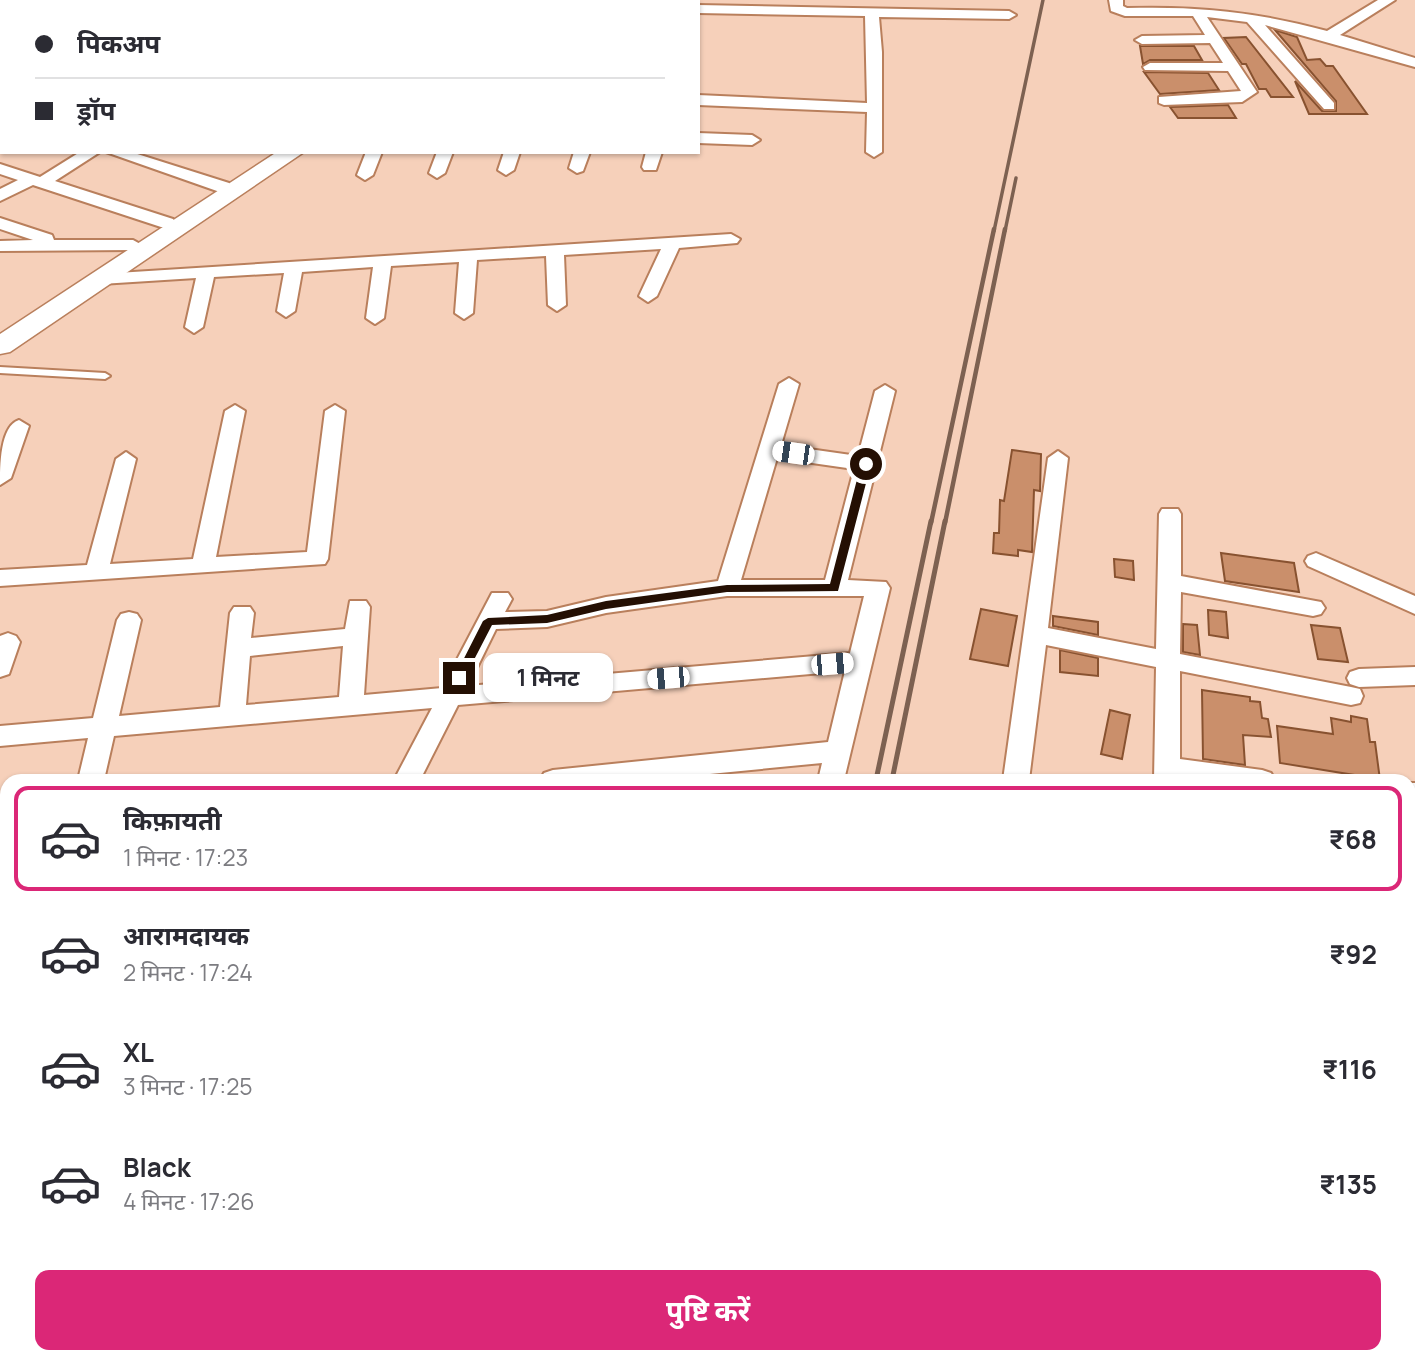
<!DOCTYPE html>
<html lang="hi">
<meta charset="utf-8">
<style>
:root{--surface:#fff;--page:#f2f2f3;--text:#2b2b33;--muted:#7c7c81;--line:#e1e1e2;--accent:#db2777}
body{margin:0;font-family:Manrope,"Noto Sans Devanagari",sans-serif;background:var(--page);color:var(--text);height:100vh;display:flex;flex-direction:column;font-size:26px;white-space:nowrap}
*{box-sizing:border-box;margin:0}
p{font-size:23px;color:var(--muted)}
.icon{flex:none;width:38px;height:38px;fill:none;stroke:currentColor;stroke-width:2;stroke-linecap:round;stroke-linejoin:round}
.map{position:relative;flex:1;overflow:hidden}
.details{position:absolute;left:0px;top:774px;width:1416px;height:590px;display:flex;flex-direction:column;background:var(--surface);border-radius:21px 21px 0 0;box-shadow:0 2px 5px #0004}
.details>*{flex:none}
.banner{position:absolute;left:0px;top:0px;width:700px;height:154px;box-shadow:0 2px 5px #0004;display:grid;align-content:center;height:154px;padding:0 35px;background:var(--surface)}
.end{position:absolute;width:32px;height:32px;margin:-16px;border:9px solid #240f03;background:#fff;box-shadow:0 0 0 4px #fff}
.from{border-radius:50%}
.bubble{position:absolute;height:49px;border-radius:14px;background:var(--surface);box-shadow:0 2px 5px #0004;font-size:23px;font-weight:700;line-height:49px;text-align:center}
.car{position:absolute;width:21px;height:42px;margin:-21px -10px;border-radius:9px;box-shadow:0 0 5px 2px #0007;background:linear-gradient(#fff 24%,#345 0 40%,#fff 0 76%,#345 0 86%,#fff 0)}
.banner b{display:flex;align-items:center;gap:24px;height:66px;font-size:26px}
.banner b+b{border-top:2px solid var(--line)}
.banner i{width:18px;height:18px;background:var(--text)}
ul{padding:12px 0 0;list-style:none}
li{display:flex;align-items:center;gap:21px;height:105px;margin:0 14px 10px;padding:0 21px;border:4px solid transparent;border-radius:14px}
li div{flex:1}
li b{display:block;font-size:26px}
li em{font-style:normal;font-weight:700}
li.on{border-color:var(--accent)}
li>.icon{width:63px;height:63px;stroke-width:1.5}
.button{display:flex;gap:14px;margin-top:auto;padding:14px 35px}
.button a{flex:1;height:80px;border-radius:14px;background:var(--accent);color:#fff;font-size:28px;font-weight:700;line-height:80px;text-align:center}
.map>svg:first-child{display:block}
.building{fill:#ca8f6b;stroke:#885230;stroke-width:2}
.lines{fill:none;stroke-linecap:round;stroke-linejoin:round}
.lane-casing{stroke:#b97f5c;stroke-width:4}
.street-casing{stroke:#b97f5c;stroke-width:4}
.secondary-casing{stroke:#b97f5c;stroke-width:3}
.highway-casing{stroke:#b97f5c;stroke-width:4}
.lane{fill:#fff;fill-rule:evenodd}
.street{fill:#fff;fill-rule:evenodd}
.secondary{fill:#fff;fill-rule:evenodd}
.highway{fill:#fff;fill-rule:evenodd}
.rail-far3{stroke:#7d6151;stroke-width:3.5}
.rail-far2{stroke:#7d6151;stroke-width:4.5}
.rail-far1{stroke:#7d6151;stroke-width:5}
.rail{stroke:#7d6151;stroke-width:7}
.route{fill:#240f03}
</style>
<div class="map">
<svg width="1415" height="1362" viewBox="0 0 1415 1362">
<rect width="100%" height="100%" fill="#f6d0ba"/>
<path class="building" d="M1275,30L1297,37L1307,60L1320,59L1326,66H1333L1367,114H1309L1295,81L1322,111H1336V101Z
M1246,37L1293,97H1271L1266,89H1259L1246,64H1242L1224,38Z
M1140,46H1194L1202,60H1150L1143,64Z
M1144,72L1208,73L1219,90L1160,94Z
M1228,105L1236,118H1178L1170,107Z
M1012,450L1041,454L1040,491L1034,490L1032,552L1018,550V556L993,553L994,533H999L1000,500L1004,501Z
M1221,553L1294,563L1299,592L1225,581Z
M1114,559L1133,561L1134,580L1115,577Z
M981,609L1017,616L1008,666L970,659Z
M1208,610L1226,612L1228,638L1209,635Z
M1053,616L1098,622V635L1053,626Z
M1183,624L1197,625L1200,655L1183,652Z
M1311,625L1340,628L1348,662L1318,659Z
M1060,650L1098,658V676L1060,672Z
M1202,690L1250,697V701L1260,702L1262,718L1268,719L1271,737L1243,735L1245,765L1203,759Z
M1110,710L1130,715L1122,759L1101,754Z
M1351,716L1367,719L1370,742H1375L1380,780H1355L1354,775L1280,763L1277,726L1333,734L1331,718L1351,722Z"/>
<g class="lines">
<g class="lane-casing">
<path id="lane" d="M0,367L105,373L110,376L105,379L0,373Z"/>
</g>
<g class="street-casing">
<path id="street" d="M1109,0H1123V6L1127,8C1199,6 1256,12 1327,31L1378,0H1395L1340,35L1415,58V67L1265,25L1334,103V109H1324L1247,22L1207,17L1257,92L1242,102L1164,105L1159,103V97L1241,91L1228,71L1145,70L1143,67L1150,63H1223L1210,43L1142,44L1135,40L1142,36L1205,35L1193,16H1125L1111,11Z
M698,5L1009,11L1016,15L1009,19L879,17L882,52V152L874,157L866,152L867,112L698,105V95L867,103L865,16L698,13Z
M0,69H2V77H0Z
M2,108V121L0,120Z
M698,133L752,135L760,140L752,145L698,143Z
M80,152H100L55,181L173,219L176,223L173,227H161L33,185L0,201V189L18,180L0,174V164L40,177Z
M106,152H131L229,183L231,187L223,192L217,191Z
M366,152H382L373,175L365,180L357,175Z
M437,152H453L445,173L437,178L429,173Z
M504,152H520L514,170L506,175L498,170Z
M574,152H590L583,171L577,173L569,168Z
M646,152H662L656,170H644L642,167Z
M0,218L52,235L54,240H133L142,245L133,250L0,251V241L33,240L0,229Z
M731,234L740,239L737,243L679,248L657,296L648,302L639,296L661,249L564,255L566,305L557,311L548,305L546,256L477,260L473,313L464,319L455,313L459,262L391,266L384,318L375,324L366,318L373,267L302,272L295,311L286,317L277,311L284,273L214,277L203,327L194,333L185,327L196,278L101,284L92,279L101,274Z
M789,378L799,384L781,445L858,456L875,391L885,385L895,391L848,580L886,582L890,588L844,780H818L822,763L648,780H540L544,773L553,770L828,742L845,671L458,705L420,780H394L432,708L114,736L104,780H78L88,738L0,746V726L93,718L117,620L121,614L129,612L137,614L141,620L119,716L220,707L230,613L234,607H250L254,613L251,638L345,629L350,601H366L370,607L364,695L442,688L492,593H508L512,599L505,612L547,611L606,597L718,581L779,384ZM777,458L854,469L825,580H741ZM727,596H864L850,653L468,686L496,629L547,627L606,613ZM343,646L339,697L246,705L250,656Z
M235,405L245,411L216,557L307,552L325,411L335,405L345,411L328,559L325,564L0,586V570L87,565L116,459L126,452L136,459L110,564L193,559L225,411Z
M19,420L29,426L11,478L0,485C0,466 0,426 19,420Z
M1058,451L1068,458L1048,628L1156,649L1159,514L1162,509H1178L1181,514V576L1321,602L1325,608L1321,614L1313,616L1181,592L1180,654L1351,687L1360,689L1363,696L1360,703L1351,705L1180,671V759L1262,770L1271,773L1275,780H1154L1156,667L1046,645L1029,780H1003L1048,458Z
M1316,553L1415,596V614L1308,566L1305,561L1308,556Z
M8,633L16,636L20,642L9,674L0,677V636Z
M1415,667V685L1359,687L1350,684L1347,678L1350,672L1359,669Z
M1409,783H1415V803H1409Z
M7,822V844L0,845V823Z
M0,916H7V940H0Z
M0,1064H7V1092H0Z
M0,1233H7V1267H0Z
M123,1356H159L157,1362H121Z
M890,1356H926L925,1362H889Z"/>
</g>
<g class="secondary-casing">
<path id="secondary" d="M468,0H488L466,2Z
M277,152H304L10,352L0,354V334Z
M1409,1028H1415V1068H1409Z
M1409,1196H1415V1244H1409Z"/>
</g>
<g class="highway-casing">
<path id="highway" d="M1409,1056H1415V1102H1409Z
M0,1081H7V1127H0Z
M1409,1137H1415V1187H1409Z
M0,1141H7V1191H0Z"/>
</g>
<use href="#lane" class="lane"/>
<use href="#street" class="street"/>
<use href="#secondary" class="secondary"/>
<use href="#highway" class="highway"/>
<path class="rail-far3" d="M994,231L1043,0
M1005,231L1016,178"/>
<path class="rail-far2" d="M931,523L994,229
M945,523L1005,229"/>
<path class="rail-far1" d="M876,780L931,521
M892,780L945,521"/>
<path class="rail" d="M753,1362L754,1356
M773,1362L774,1356"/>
</g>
<path class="route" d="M866,461L871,464L838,591L727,592L606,609L547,623L492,625L463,681L454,678L483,621L488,618L547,615L606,601L727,585L830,584L861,464Z"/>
</svg>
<i class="end from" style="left:866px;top:464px"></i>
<i class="end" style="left:459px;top:678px"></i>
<div class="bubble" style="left:483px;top:653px;width:130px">1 मिनट</div>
<i class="car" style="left:793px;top:453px;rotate:278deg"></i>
<i class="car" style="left:832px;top:664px;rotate:85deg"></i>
<i class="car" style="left:668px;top:678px;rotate:265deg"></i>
<div class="banner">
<b><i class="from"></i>पिकअप</b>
<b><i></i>ड्रॉप</b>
</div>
<section class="details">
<ul>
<li class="on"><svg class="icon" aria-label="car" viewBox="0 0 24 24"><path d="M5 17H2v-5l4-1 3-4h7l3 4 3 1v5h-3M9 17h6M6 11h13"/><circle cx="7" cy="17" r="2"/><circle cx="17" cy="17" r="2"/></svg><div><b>किफ़ायती</b><p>1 मिनट · 17:23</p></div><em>₹68</em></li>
<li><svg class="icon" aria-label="car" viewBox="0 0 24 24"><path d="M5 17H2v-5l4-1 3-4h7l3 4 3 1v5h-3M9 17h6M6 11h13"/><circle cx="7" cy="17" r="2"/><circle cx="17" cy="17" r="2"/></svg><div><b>आरामदायक</b><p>2 मिनट · 17:24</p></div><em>₹92</em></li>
<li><svg class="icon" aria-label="car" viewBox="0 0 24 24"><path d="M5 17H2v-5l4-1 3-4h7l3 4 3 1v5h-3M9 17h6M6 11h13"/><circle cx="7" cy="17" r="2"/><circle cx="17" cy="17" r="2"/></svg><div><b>XL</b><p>3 मिनट · 17:25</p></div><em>₹116</em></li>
<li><svg class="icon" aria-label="car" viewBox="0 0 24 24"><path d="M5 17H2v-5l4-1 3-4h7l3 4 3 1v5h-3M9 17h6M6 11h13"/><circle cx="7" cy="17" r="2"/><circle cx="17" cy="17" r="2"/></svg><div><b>Black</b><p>4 मिनट · 17:26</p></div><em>₹135</em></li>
</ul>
<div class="button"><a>पुष्टि करें</a></div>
</section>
</div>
